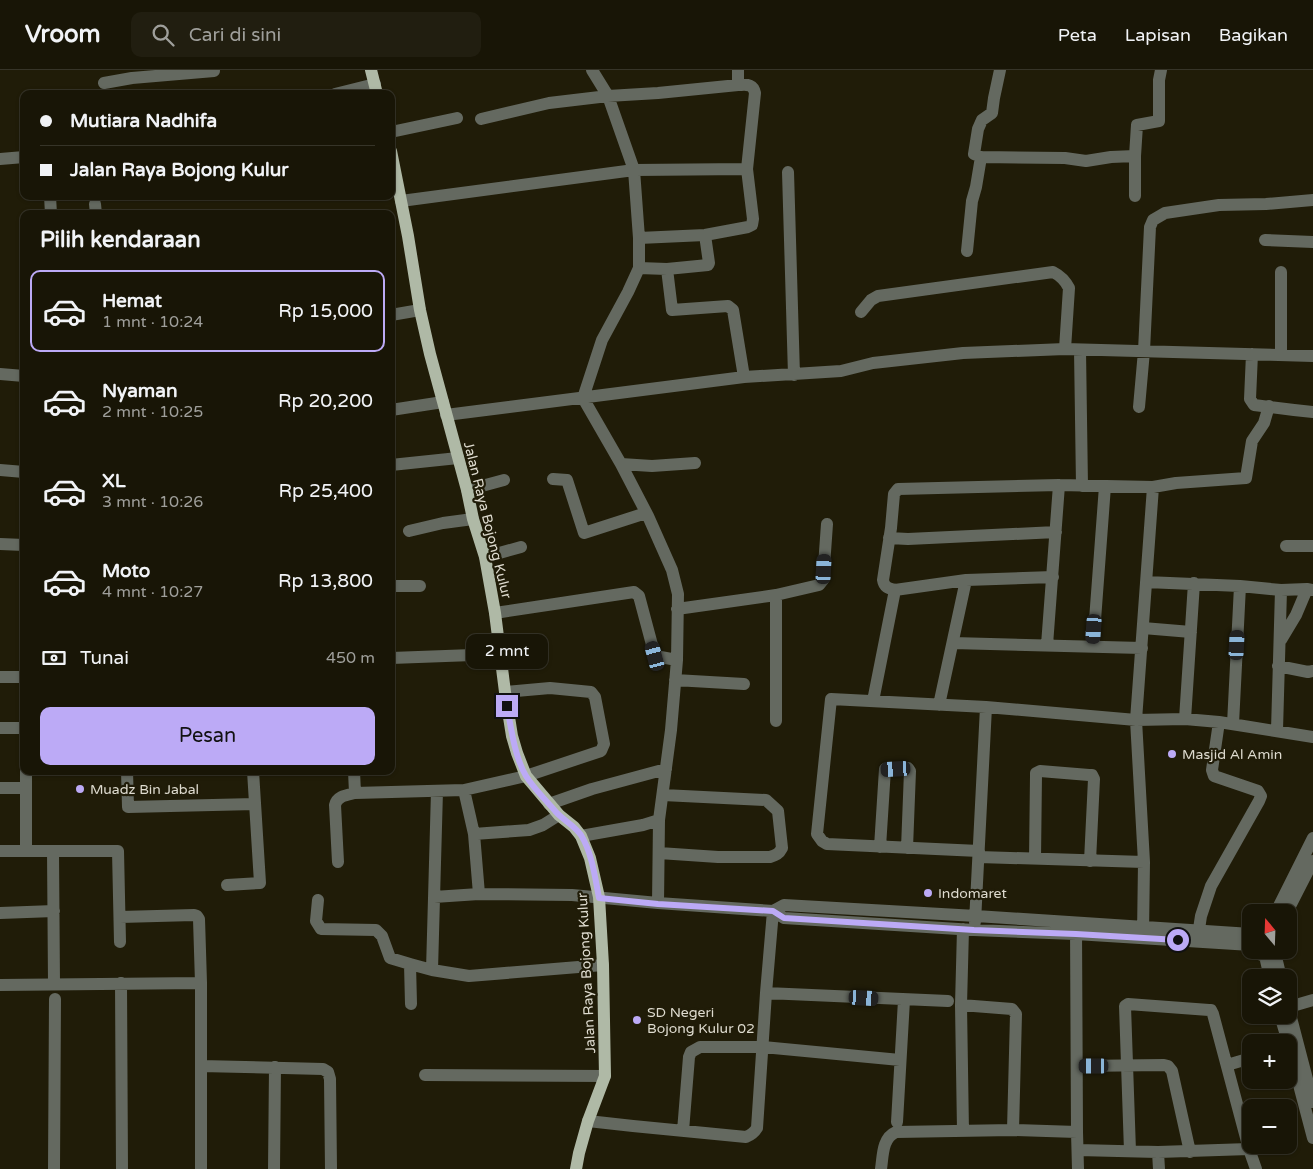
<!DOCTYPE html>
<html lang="id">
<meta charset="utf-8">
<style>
:root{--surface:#181506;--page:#211e10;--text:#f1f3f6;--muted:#9f9f9b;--line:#363428;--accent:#bcaaf6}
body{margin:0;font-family:"Varela Round",sans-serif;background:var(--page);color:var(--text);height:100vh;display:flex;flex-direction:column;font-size:19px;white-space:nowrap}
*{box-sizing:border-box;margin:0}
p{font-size:16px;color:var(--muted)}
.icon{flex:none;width:28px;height:28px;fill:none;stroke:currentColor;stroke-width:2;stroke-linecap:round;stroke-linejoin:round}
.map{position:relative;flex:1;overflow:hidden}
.drawer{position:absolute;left:20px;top:140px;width:375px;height:565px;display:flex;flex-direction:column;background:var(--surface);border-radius:10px;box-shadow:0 1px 4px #0004,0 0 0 1px var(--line)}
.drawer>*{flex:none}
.guide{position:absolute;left:20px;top:20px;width:375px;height:110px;border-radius:10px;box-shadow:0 1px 4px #0004,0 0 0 1px var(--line);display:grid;align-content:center;height:110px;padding:0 20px;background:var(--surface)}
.needle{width:32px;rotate:341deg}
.tools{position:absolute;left:1242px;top:834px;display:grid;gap:10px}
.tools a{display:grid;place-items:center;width:55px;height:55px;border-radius:10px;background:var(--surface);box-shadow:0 1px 4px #0004,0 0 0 1px var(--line);font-size:25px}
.end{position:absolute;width:22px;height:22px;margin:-11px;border:6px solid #bcaaf6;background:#111;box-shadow:0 0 0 2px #111}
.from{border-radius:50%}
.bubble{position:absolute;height:35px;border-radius:10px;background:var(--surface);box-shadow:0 1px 4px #0004,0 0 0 1px var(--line);font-size:16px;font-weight:600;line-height:35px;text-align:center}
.car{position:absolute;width:15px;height:30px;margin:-15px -8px;border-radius:6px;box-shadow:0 0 4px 1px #0007;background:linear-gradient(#222 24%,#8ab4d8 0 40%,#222 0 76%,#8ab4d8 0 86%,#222 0)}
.guide b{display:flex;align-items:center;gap:18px;height:48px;font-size:19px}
.guide b+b{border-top:1px solid var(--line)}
.guide i{width:12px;height:12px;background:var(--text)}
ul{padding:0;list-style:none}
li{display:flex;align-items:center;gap:15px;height:82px;margin:0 10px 8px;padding:0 10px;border:2px solid transparent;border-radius:10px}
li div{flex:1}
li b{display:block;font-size:19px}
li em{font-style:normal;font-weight:600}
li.active{border-color:var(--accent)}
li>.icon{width:45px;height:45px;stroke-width:1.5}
h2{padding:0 20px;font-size:22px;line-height:60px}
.pay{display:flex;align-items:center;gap:12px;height:55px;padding:0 20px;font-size:19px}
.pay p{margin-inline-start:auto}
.cta{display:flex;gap:10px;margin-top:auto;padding:10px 20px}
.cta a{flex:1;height:58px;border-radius:10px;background:var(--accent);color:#111;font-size:20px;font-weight:600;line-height:58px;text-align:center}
header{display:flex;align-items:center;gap:30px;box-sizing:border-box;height:70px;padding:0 25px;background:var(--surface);border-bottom:1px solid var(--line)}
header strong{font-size:24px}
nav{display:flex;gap:28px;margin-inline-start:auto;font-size:18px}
.search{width:350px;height:45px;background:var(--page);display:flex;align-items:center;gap:12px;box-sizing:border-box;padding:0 18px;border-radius:10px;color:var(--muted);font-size:19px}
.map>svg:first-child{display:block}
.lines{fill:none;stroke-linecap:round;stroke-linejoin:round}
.minor{stroke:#646960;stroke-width:12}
.major{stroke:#afb9a6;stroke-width:12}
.route{stroke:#bcaaf6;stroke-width:6}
.poi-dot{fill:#bcaaf6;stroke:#201c08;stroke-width:2}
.labels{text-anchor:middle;stroke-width:4.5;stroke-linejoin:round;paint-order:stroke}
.street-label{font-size:14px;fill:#dedbcf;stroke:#201c08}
.poi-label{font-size:14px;fill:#dedbcf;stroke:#201c08;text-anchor:start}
</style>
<header>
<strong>Vroom</strong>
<div class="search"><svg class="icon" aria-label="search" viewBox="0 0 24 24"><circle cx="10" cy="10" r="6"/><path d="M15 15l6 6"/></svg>Cari di sini</div>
<nav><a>Peta</a><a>Lapisan</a><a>Bagikan</a></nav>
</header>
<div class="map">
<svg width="1313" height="1099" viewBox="0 0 1313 1099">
<rect width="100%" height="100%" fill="#201c08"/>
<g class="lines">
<path class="minor" d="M592,0L608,26L634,100L639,168V198L628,222L602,270L583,328L621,394L648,446L672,500L678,524L677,590L671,660L659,750L658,833
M1000,0L994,28L992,43L982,50L978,59L974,84L981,87L1065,88L1086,91L1111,87L1135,86
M104,13L132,8L214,1
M738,15V0
M335,24L375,14
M481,49L549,33L608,26L658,23L738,15C746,15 753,13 755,23L747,99L753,149L752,155L748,157L705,165L639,168
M391,62L457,48
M0,89L24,87
M788,102L794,305
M50,126L51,144
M1135,126V86L1137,55L1159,51V10L1161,0
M401,131L634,100L747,99
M95,134L96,144
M1265,170L1313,172
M967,181L972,131L976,117L981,87
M639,198L667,199L708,195L709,193L705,165
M667,199L672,240L728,236L733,240L744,307
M1281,202V285
M861,242L871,230L878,226L1053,202C1061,206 1065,210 1069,218L1065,279
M391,245L420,240
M1080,280L1082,416
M1252,284L1250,329L1254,335L1294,340L1313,342
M0,304L24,306
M1139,337L1144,281L1150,157L1153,150L1165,143L1219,135L1266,134L1313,130
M391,340L443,332
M446,345L744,307L841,301L873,293L963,283L1065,279L1313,286
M621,394L652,396L695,393
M391,395L458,388
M0,400L24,402
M553,409L567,410L584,463L646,443
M467,420L504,410
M409,461L443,453L473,449
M889,468L908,469L1056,462
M0,474L24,475
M1286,476H1313
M485,487L521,477
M1146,512L1240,516L1281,520L1307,519L1313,520
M391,516H420
M895,520C888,518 884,517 883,510L891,458L894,424L898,419L1059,415L1153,417L1176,413L1246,408L1252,371L1264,353L1269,336
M677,539L776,525L819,515L823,510L827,454
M495,543L634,522L639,526L655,586L677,590
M1143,558L1191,562
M1281,570L1296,545L1307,519
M953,573L1142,578
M1047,575L1059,415
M1093,577L1105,416
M391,588L500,584
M1278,596L1308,602L1313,601
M0,607H24
M675,610L744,614
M873,631L895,520L966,510L1053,507
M939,635L966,510
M1185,649L1194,513
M776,651V525
M1233,654L1240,516
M0,658H24
M1277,660L1281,520
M127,701L128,737L255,734
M354,701L355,723
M0,718H26
M464,720L474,764L529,760L543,755L559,745
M549,734L592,719L666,699
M474,764L479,824
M581,766L643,755L659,750
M880,777L885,699L908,698L910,701L907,778
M26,780V701
M0,781H118L120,872
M53,781L54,914
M979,781L827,774L822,771L817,764L831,629L986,637L1136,650L1185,649L1219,652L1313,667
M659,783L718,787H770C776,785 779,784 782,778L778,741L766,730L663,725
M979,787L1144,792
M1035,789L1036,705V703L1040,701L1089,705H1092L1094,709L1090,791
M338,792L335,735C337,726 347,725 355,723L464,720L526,706L601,681L604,674L595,627L591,622L550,618L505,622
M227,815L260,813L253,701
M434,827L479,824L572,825L658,833L773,841L784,848L974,860L1076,864L1251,875
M318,830L316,851L321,859L376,860L382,866L390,888L410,894L411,934
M773,841L784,835L976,846L1251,864
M1276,842L1313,768
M1287,842L1313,791
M0,843L54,841
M120,847L194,845L197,846L199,849L201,913V1099
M975,852L986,637
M1076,857L1077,1062L1078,1099
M1199,859L1201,846L1211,816L1259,731L1261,726L1258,721L1214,706L1212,700L1219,652
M1143,864L1144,792L1136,650L1153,417
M1255,880C1262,888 1271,888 1278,880
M1275,883L1281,908
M1265,886L1270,908
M410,894L432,900L469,906L603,895
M432,900L437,721
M121,913L122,1099
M0,915L201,913
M766,923L948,931
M961,935L1012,939L1016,944L1013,1060
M1289,937L1313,930
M1289,940L1313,1032
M1280,945L1288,972
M1289,977L1313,1068
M1227,995L1251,988
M201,996L323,999L328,1002L330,1009L331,1099
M1077,996L1164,995L1168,996L1172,1001L1190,1082
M425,1005L605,1006
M588,1051L633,1056L746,1067C751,1065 754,1063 757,1058L766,923L773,841
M897,1052L904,930
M683,1061L689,987L691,982L700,977H763L900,990
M963,1061L961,935L963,859
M1078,1080L1158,1082L1249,1079
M1130,1081L1125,936L1128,934L1209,940H1211L1213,944L1249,1079L1256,1099
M1158,1082L1159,1099
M54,1099L55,929
M274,1099L275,997
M881,1099C883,1086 882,1068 896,1062L1013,1060L1077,1062"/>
<path class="major" d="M371,0L377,24
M391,81L408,166L420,240L430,284L467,420L473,449L485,487L495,543L505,622L512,666L517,683L526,706L559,745L574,757L581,766L590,788L599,827L603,895L605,1006L588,1051L579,1083L576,1099"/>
</g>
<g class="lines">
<path class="route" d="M507,636C511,658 515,688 526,706C534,719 546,730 556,742C563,750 574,755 581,765C592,783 595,807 599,828L658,834L773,841L784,848L974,860L1076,864L1178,870"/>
</g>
<g class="poi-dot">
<circle cx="1172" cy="684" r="5"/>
<circle cx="80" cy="719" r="5"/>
<circle cx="928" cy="823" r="5"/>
<circle cx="637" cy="950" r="5"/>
</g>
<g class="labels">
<g class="street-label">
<text transform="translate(488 450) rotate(76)" y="5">Jalan Raya Bojong Kulur</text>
<text transform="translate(586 903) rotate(-93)" y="5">Jalan Raya Bojong Kulur</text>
</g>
<g class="poi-label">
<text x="1182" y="689">Masjid Al Amin</text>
<text x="90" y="724">Muadz Bin Jabal</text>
<text x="938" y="828">Indomaret</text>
<text x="647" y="947">SD Negeri<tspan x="647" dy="16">Bojong Kulur 02</tspan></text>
</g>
</g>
</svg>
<div class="tools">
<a><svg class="needle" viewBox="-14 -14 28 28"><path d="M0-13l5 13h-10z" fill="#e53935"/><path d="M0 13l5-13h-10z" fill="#9f9f9b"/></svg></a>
<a><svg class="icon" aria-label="layers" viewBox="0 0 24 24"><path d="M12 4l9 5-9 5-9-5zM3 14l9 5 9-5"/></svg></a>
<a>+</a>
<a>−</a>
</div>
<i class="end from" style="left:1178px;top:870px"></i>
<i class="end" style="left:507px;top:636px"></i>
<div class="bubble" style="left:466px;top:564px;width:82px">2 mnt</div>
<i class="car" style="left:824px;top:499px;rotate:3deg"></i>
<i class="car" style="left:1094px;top:559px;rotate:184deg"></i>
<i class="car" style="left:1237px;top:575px;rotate:3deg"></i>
<i class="car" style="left:655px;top:586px;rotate:345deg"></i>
<i class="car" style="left:896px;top:699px;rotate:267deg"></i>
<i class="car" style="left:864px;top:928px;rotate:93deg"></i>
<i class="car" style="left:1094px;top:996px;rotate:270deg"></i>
<div class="guide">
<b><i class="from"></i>Mutiara Nadhifa</b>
<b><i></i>Jalan Raya Bojong Kulur</b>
</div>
<section class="drawer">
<h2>Pilih kendaraan</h2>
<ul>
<li class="active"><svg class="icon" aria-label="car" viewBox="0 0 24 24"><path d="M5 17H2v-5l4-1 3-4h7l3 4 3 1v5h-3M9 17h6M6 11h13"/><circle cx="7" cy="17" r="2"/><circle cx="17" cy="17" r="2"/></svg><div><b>Hemat</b><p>1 mnt · 10:24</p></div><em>Rp 15,000</em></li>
<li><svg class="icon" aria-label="car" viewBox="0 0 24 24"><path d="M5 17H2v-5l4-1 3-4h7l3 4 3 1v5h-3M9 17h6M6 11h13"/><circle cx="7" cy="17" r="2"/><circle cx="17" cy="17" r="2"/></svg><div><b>Nyaman</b><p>2 mnt · 10:25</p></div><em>Rp 20,200</em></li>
<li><svg class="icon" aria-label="car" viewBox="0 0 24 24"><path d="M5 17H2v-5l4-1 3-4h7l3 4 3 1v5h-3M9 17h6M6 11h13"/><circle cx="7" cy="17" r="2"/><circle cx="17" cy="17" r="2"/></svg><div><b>XL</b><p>3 mnt · 10:26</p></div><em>Rp 25,400</em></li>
<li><svg class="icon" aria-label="car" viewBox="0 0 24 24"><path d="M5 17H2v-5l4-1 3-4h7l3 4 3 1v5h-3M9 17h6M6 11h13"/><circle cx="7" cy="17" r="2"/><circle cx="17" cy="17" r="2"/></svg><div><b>Moto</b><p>4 mnt · 10:27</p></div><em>Rp 13,800</em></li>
</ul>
<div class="pay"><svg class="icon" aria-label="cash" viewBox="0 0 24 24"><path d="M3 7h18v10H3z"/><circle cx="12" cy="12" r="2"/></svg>Tunai<p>450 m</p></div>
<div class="cta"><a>Pesan</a></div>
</section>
</div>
